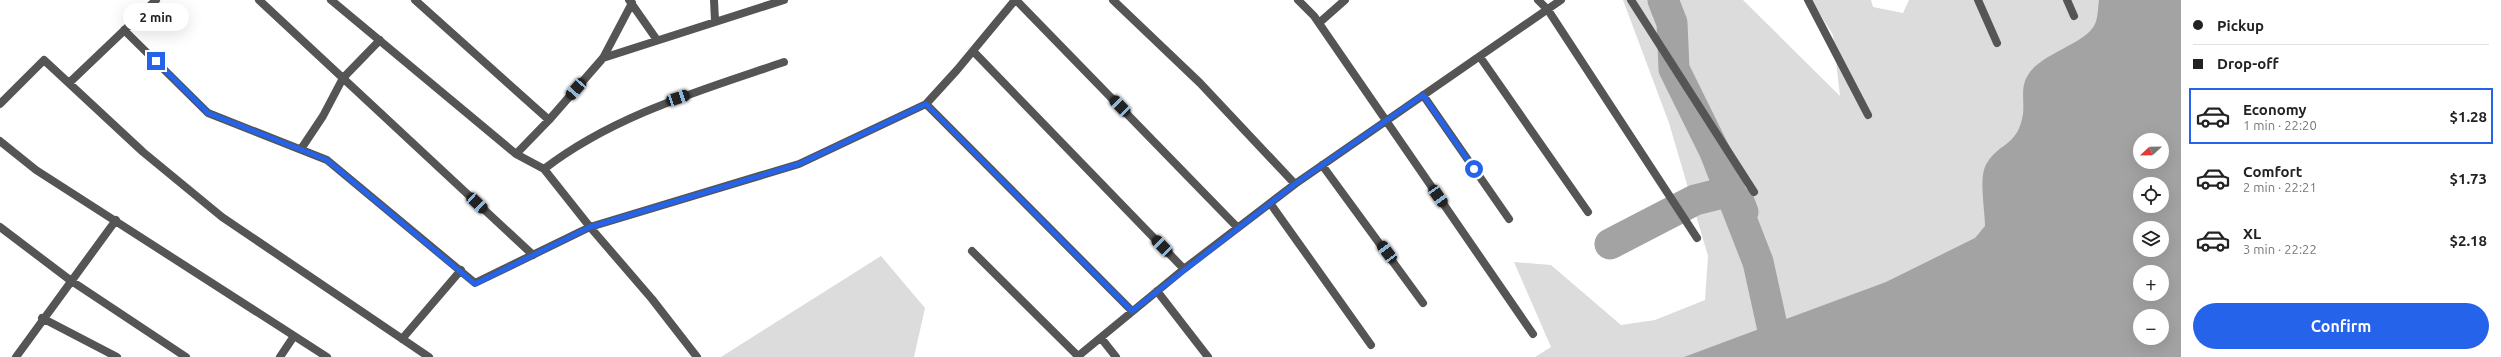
<!DOCTYPE html>
<meta charset="utf-8">
<style>
:root{--surface:#fff;--page:#f6f6f6;--text:#222;--muted:#767676;--line:#e0e0e0;--accent:#2563eb}
body{margin:0;font-family:Ubuntu,sans-serif;background:var(--page);color:var(--text);height:100vh;display:flex;flex-direction:column;font-size:15px;white-space:nowrap}
*{box-sizing:border-box;margin:0}
p{font-size:13px;color:var(--muted)}
.icon{flex:none;width:22px;height:22px;fill:none;stroke:currentColor;stroke-width:2;stroke-linecap:round;stroke-linejoin:round}
.map{position:relative;flex:1;overflow:hidden}
.side{display:flex;flex-direction:column;background:var(--surface);width:320px}
.side>*{flex:none}
.banner{display:grid;align-content:center;height:88px;padding:0 12px;background:var(--surface)}
.needle{width:26px;rotate:248deg}
.controls{position:absolute;left:2133px;top:133px;display:grid;gap:8px}
.controls a{display:grid;place-items:center;width:36px;height:36px;border-radius:50%;background:var(--surface);box-shadow:0 4px 16px #0002;font-size:20px}
.end{position:absolute;width:18px;height:18px;margin:-9px;border:5px solid #2563eb;background:#fff;box-shadow:0 0 0 2px #fff}
.from{border-radius:50%}
.bubble{position:absolute;height:28px;border-radius:14px;background:var(--surface);box-shadow:0 4px 16px #0002;font-size:13px;font-weight:700;line-height:28px;text-align:center}
.car{position:absolute;width:12px;height:24px;margin:-12px -6px;border-radius:5px;box-shadow:0 0 3px 1px #0007;background:linear-gradient(#222 24%,#8ab4d8 0 40%,#222 0 76%,#8ab4d8 0 86%,#222 0)}
.banner b{display:flex;align-items:center;gap:14px;height:38px;font-size:15px}
.banner b+b{border-top:1px solid var(--line)}
.banner i{width:10px;height:10px;background:var(--text)}
ul{padding:0;list-style:none}
li{display:flex;align-items:center;gap:12px;height:56px;margin:0 8px 6px;padding:0 4px;border:2px solid transparent;border-radius:0px}
li div{flex:1}
li b{display:block;font-size:15px}
li em{font-style:normal;font-weight:700}
li.selected{border-color:var(--accent)}
li>.icon{width:36px;height:36px;stroke-width:1.5}
.action{display:flex;gap:8px;margin-top:auto;padding:8px 12px}
.action a{flex:1;height:46px;border-radius:24px;background:var(--accent);color:#fff;font-size:16px;font-weight:700;line-height:46px;text-align:center}
main{display:flex;flex:1;min-height:0}
.map>svg:first-child{display:block}
.green{fill:#dcdcdc;fill-rule:evenodd}
.water{fill:#a3a3a3;fill-rule:evenodd}
.lines{fill:none;stroke-linecap:round;stroke-linejoin:round}
.river{stroke:#a3a3a3;stroke-width:31}
.minor{stroke:#555;stroke-width:8}
.route{stroke:#2563eb;stroke-width:5}
</style>
<main>
<div class="map">
<svg width="2181" height="357" viewBox="0 0 2181 357">
<rect width="100%" height="100%" fill="#fff"/>
<path class="green" d="M1623,0H1743L1840,96L1833,35L1811,0H1871L1873,7L1903,13L1909,0H2181V357H1535L1551,347L1514,262L1551,265L1621,325L1655,320L1705,300L1708,256L1669,123ZM2140,140H2162V162H2140ZM2140,184H2162V206H2140ZM2140,228H2162V250H2140ZM2140,272H2162V294H2140ZM2140,316H2162V338H2140Z
M881,256L925,308L914,357H721Z"/>
<path class="water" d="M2099,0H2181V357H1684L1886,282L1975,238L1985,226C1985,209 1978,176 1987,163C1998,144 2016,146 2022,119C2026,104 2019,89 2028,75C2041,53 2086,44 2095,24C2098,18 2098,7 2099,0ZM2140,140H2162V162H2140ZM2140,184H2162V206H2140ZM2140,228H2162V250H2140ZM2140,272H2162V294H2140ZM2140,316H2162V338H2140Z"/>
<g class="lines">
<path class="river" d="M1663,0L1672,23L1674,69L1715,152L1758,262L1779,357
M1610,244L1695,200L1723,193L1739,202L1743,212"/>
<path class="minor" d="M259,0L533,255
M331,0L516,154L544,169L590,227L652,299L697,357
M415,0L549,120
M629,0L657,40
M714,0L715,21
M1016,0L1238,228
M1113,0L1200,83L1295,184
M1298,0L1314,16L1533,334
M1538,0L1548,10L1697,238
M1631,0L1754,192
M1808,0L1868,115
M1978,0L1997,43
M2067,0L2074,16
M1319,23L1345,0
M124,30L208,113L327,160L475,283L590,227L799,164L926,104L957,70L1015,0
M973,51L1184,269
M1480,57L1588,212
M603,58L784,0
M69,83L156,0
M1423,95L1509,219
M0,104L44,60L143,152L222,217L429,357
M926,104L1132,311
M0,141L36,170L327,357
M301,149L323,116L343,78L380,40
M516,154L549,120L603,58L632,3
M1322,165L1423,303
M544,169C614,115 702,90 784,62
M1270,203L1371,345
M0,227L70,280L186,357
M972,251L1078,356
M1157,291L1208,357
M42,318L117,357
M1101,338L1116,357
M402,339L461,270
M16,357L116,220
M280,357L294,336
M1077,357L1184,269L1295,184L1561,0"/>
</g>
<g class="lines">
<path class="route" d="M156,61L208,113L327,160L475,284L590,227L799,164L926,104L1132,311L1295,184L1423,95L1474,169"/>
</g>
</svg>
<div class="controls">
<a><svg class="needle" viewBox="-14 -14 28 28"><path d="M0-13l5 13h-10z" fill="#e53935"/><path d="M0 13l5-13h-10z" fill="#767676"/></svg></a>
<a><svg class="icon" aria-label="locate" viewBox="0 0 24 24"><circle cx="12" cy="12" r="6"/><path d="M12 2v4M12 18v4M2 12h4M18 12h4"/></svg></a>
<a><svg class="icon" aria-label="layers" viewBox="0 0 24 24"><path d="M12 4l9 5-9 5-9-5zM3 14l9 5 9-5"/></svg></a>
<a>+</a>
<a>−</a>
</div>
<i class="end from" style="left:1474px;top:169px"></i>
<i class="end" style="left:156px;top:61px"></i>
<div class="bubble" style="left:123px;top:3px;width:66px">2 min</div>
<i class="car" style="left:576px;top:89px;rotate:221deg"></i>
<i class="car" style="left:678px;top:98px;rotate:71deg"></i>
<i class="car" style="left:1120px;top:106px;rotate:316deg"></i>
<i class="car" style="left:1438px;top:196px;rotate:145deg"></i>
<i class="car" style="left:477px;top:203px;rotate:133deg"></i>
<i class="car" style="left:1162px;top:246px;rotate:316deg"></i>
<i class="car" style="left:1387px;top:252px;rotate:323deg"></i>
</div>
<section class="side">
<div class="banner">
<b><i class="from"></i>Pickup</b>
<b><i></i>Drop-off</b>
</div>
<ul>
<li class="selected"><svg class="icon" aria-label="car" viewBox="0 0 24 24"><path d="M5 17H2v-5l4-1 3-4h7l3 4 3 1v5h-3M9 17h6M6 11h13"/><circle cx="7" cy="17" r="2"/><circle cx="17" cy="17" r="2"/></svg><div><b>Economy</b><p>1 min · 22:20</p></div><em>$1.28</em></li>
<li><svg class="icon" aria-label="car" viewBox="0 0 24 24"><path d="M5 17H2v-5l4-1 3-4h7l3 4 3 1v5h-3M9 17h6M6 11h13"/><circle cx="7" cy="17" r="2"/><circle cx="17" cy="17" r="2"/></svg><div><b>Comfort</b><p>2 min · 22:21</p></div><em>$1.73</em></li>
<li><svg class="icon" aria-label="car" viewBox="0 0 24 24"><path d="M5 17H2v-5l4-1 3-4h7l3 4 3 1v5h-3M9 17h6M6 11h13"/><circle cx="7" cy="17" r="2"/><circle cx="17" cy="17" r="2"/></svg><div><b>XL</b><p>3 min · 22:22</p></div><em>$2.18</em></li>
</ul>
<div class="action"><a>Confirm</a></div>
</section>
</main>
